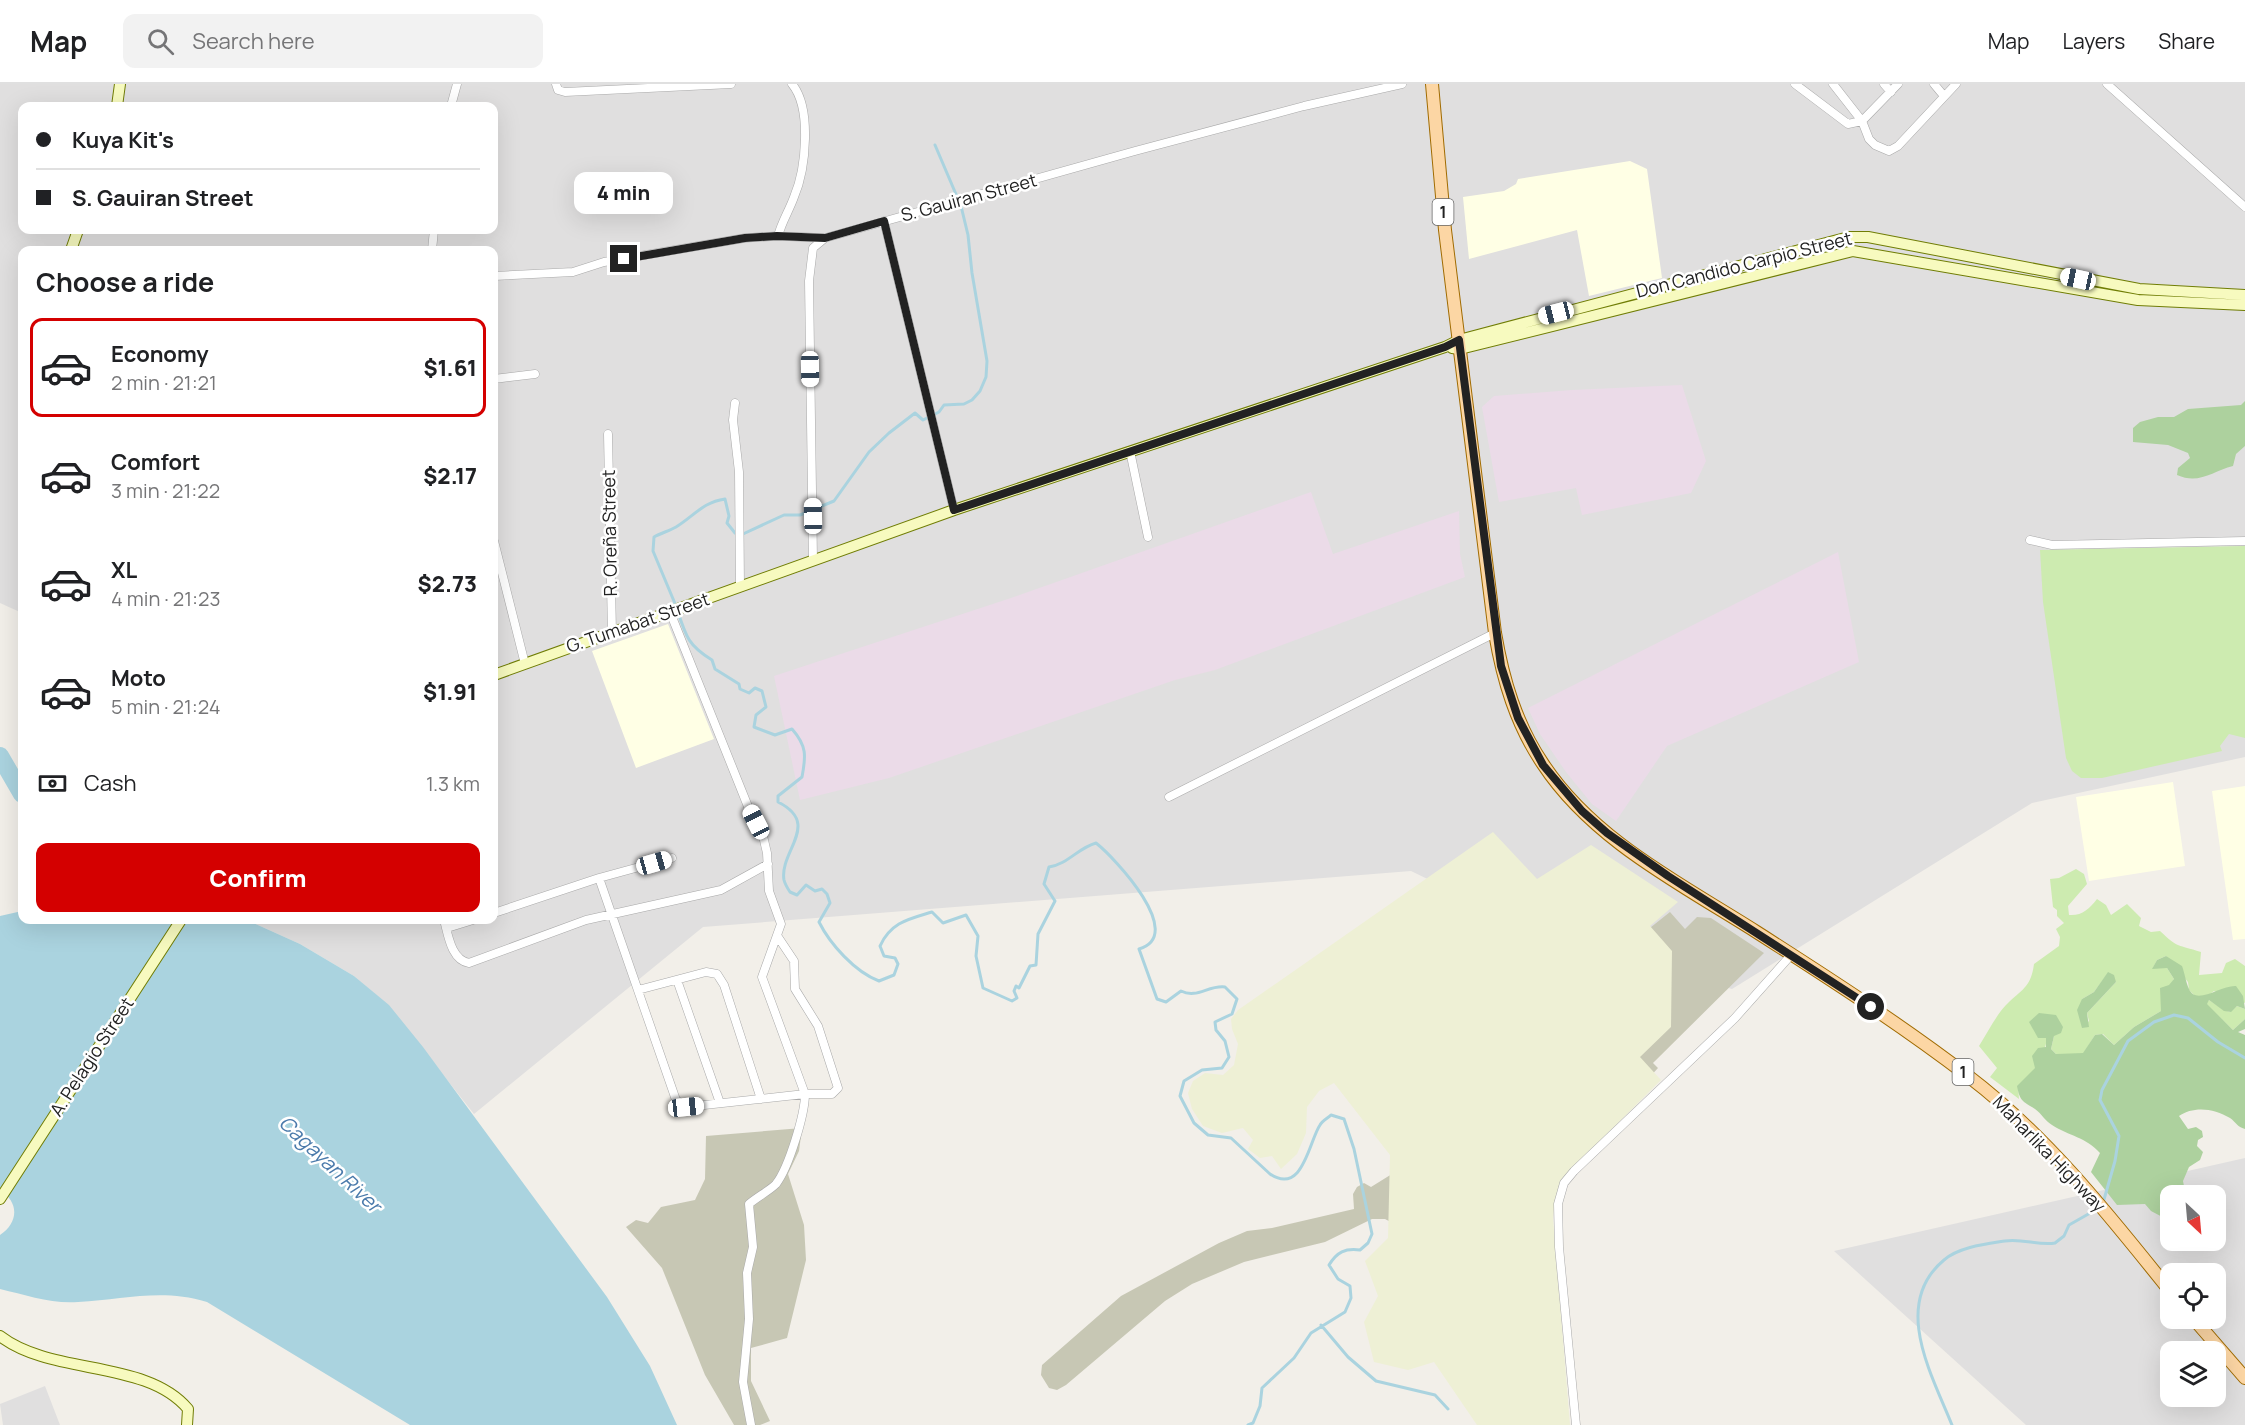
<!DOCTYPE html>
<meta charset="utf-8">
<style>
:root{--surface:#fff;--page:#f2f2f2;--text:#202124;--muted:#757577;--line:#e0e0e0;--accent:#d40000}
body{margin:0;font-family:Manrope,sans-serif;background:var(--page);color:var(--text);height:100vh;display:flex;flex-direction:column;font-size:22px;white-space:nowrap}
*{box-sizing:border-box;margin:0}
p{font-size:20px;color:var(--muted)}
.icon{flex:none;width:33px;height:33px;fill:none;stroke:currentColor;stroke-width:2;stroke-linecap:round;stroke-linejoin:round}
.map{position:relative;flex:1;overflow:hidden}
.side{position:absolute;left:18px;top:162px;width:480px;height:678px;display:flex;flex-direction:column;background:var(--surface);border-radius:12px;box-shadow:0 6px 24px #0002}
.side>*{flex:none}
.guide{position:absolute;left:18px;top:18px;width:480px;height:132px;border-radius:12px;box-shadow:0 6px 24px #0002;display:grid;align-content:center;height:132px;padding:0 18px;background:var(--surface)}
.needle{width:39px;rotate:154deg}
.fabs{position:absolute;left:2160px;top:1101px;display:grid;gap:12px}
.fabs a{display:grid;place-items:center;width:66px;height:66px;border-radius:12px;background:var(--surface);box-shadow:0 6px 24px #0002;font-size:30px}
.end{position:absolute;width:27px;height:27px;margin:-14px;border:8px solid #222;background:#fff;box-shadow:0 0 0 3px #fff}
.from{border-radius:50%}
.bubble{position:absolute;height:42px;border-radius:12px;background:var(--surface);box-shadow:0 6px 24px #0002;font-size:20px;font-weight:800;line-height:42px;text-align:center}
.car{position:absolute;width:18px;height:36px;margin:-18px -9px;border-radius:8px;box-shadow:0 0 4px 2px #0007;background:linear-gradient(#fff 24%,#345 0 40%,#fff 0 76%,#345 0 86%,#fff 0)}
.guide b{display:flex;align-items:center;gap:21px;height:57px;font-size:22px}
.guide b+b{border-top:2px solid var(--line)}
.guide i{width:15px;height:15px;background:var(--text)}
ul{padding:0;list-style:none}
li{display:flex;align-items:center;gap:18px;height:99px;margin:0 12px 9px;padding:0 6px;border:3px solid transparent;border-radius:12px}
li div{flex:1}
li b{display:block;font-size:22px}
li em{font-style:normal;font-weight:800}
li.active{border-color:var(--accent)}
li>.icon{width:54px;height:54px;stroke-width:1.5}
h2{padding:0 18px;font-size:27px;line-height:72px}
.pay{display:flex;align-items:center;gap:15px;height:66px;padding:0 18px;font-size:22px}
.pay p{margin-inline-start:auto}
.action{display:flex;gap:12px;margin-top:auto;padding:12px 18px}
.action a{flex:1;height:69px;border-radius:12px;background:var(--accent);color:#fff;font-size:24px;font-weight:800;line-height:69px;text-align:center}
header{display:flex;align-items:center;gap:36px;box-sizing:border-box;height:84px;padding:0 30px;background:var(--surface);border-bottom:2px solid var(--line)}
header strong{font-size:28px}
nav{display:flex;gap:33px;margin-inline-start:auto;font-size:21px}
.search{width:420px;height:54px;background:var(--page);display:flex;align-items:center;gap:15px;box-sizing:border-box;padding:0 21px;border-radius:12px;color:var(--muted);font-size:22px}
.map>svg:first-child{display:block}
.residential{fill:#e0dfdf;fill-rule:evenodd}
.industrial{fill:#ebdbe8}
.education{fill:#ffffe5}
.construction{fill:#c7c7b4}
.farmland{fill:#eef0d5}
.grass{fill:#cdebb0;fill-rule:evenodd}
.forest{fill:#add19e}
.water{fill:#aad3df}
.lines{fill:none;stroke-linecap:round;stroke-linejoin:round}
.stream{stroke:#aad3df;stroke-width:3}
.river{stroke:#aad3df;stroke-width:18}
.street-casing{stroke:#a9a9a9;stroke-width:9}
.secondary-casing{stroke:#707d05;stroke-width:12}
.primary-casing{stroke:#a06b00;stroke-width:14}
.street{stroke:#fff;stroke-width:8}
.secondary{stroke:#f7fabf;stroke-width:10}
.primary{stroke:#fcd6a4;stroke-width:12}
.route{stroke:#222;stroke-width:8}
.labels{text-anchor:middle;stroke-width:5;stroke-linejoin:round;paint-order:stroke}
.shield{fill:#fff;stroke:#646464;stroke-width:1.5}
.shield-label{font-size:16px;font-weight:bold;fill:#222}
.street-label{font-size:18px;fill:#222;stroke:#fff}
.water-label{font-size:20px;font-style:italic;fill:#4a7aab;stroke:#fff}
</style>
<header>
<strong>Map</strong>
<div class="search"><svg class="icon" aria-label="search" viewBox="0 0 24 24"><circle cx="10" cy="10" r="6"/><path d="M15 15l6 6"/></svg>Search here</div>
<nav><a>Map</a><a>Layers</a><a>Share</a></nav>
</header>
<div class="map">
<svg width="2245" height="1341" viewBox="0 0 2245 1341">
<rect width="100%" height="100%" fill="#f2efe9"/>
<path class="residential" d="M0,0H2245V673L2032,719L1732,905L1553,856L1411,787L703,843L474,1030L388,921L354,892L300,860L247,836H494V166H22V529L0,519ZM22,22H494V146H22Z
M2245,1074V1341H2026L1834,1167ZM2170,1112H2216V1156H2170ZM2170,1190H2216V1234H2170ZM2170,1268H2216V1312H2170Z
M45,1302L60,1341H3L0,1320Z"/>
<path class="industrial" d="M1682,301L1706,377L1691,409L1582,431L1576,404L1499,418L1482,323L1494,312L1572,306Z
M1311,408L1333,470L1459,427L1460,470L1465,493L1215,586L1175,596L889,694L800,716L774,592L1011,514Z
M1838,468L1859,578L1667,662L1616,737L1592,720L1566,688L1540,650L1528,624Z"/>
<path class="education" d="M1630,77L1647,85L1662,194L1589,212L1577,146L1469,175L1463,113L1504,107L1516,100L1518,95Z
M668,540L714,655L636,684L592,567Z
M2173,698L2185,782L2089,797L2076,713Z
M2245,702V855L2233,856L2212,707Z"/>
<path class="construction" d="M1670,828L1685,845L1697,833L1711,834L1764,869L1653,979L1658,984L1570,1079L1402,1144L1385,1135H1372L1325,1158L1244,1178L1192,1200L1165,1217L1066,1301L1057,1306L1049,1304L1041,1291L1042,1281L1121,1212L1219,1159L1247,1147L1272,1144L1354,1125L1353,1110L1357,1103L1364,1099L1371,1103L1408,1080L1621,867Z
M802,1044L799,1067L788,1090L804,1141L806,1176L787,1254L751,1264V1297L770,1337L760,1341H734L705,1291L662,1184L626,1143L636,1136L648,1139L661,1123L695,1116L705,1095L706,1052Z"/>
<path class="farmland" d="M1493,748L1537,795L1591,761L1678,818L1650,842L1672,867L1671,943L1640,973L1661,996L1565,1092L1555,1117L1553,1134L1570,1341H1477L1434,1278L1408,1286L1374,1278L1364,1238L1378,1212L1365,1177L1388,1154L1390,1071L1334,999L1319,1007L1307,1023L1306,1049L1297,1070L1281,1085L1272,1072L1260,1074L1248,1065L1253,1056L1243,1044L1222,1049L1203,1042L1192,1025L1188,1009L1193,997L1205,989L1223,991L1234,981L1238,960L1232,945L1231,935L1238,926Z"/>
<path class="grass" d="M2245,462V654L2229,650L2220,662L2222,667L2102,694H2081L2072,687L2066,674L2043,518L2040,466Z
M2076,785L2084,790L2087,800L2068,822L2069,831C2082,832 2089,825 2097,815L2106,821L2111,831L2127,820L2141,834L2139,842L2151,848L2160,847C2179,865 2177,860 2201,868L2199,891L2222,889L2226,879L2235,875L2245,882V919L2214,907L2206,913L2195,912L2189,906L2188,898L2166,872L2157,876L2153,884H2167L2174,895L2163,913L2161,927L2134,943L2114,961L2103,950L2095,951L2083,970H2056L2051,965L2054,952L2030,939L2035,947L2047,954C2045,972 2033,992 2018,1002L2019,1015L1990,993L1997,984L1979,962C1988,948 1997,929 2009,918C2024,904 2031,902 2034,880L2059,862L2060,853L2056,845L2064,839L2057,832V826L2053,823L2050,795L2059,794ZM2108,889L2116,898L2087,929L2089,937L2082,944V915L2094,908Z
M2209,916L2224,926L2230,928L2237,922L2245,925V935L2233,946L2206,920Z"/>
<path class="forest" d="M2245,317V362L2236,370L2233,382C2213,387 2199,401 2177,391L2178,384L2190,374L2188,369L2168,361L2133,358V344L2140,338L2158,333H2174L2188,325L2241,321Z
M2166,872L2182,882C2185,890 2186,899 2189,905C2196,922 2221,901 2236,902L2243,912L2245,925L2237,922L2231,928L2224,927L2209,916L2207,920L2233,946L2245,935V945L2238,948L2245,951V1045C2237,1043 2236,1038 2230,1034C2214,1024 2193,1022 2179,1032L2188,1045L2196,1043L2202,1047L2203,1053L2198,1056L2197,1062L2203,1068L2200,1076L2189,1083L2183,1097L2184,1102L2179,1109L2165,1115L2166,1120L2170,1121V1137L2151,1127L2145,1120L2117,1121L2091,1088L2100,1069C2086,1053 2069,1052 2052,1041C2045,1037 2042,1030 2035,1025C2023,1017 2020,1018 2017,1002L2035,984L2032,972L2038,964L2046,963V954H2038L2029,938L2039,929L2056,931L2063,943L2061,949L2054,952L2051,965L2056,970L2083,969L2095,951L2102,950L2114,961L2134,943L2161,927L2160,904L2169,901L2174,895L2167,884L2152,885L2157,876Z
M2108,888L2114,891L2116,898L2087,929L2089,943L2082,944L2077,926L2082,915L2094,908Z"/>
<path class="water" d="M22,827V836H247L300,860L354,892L389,921L423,963L607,1213L650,1282L677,1341H410L207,1218C160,1204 124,1216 78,1218C51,1220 26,1211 0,1205V1151C19,1138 19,1118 0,1106V832Z"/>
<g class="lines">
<path class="stream" d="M676,522L653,467L654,453C661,449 669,447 676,443C694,432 703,418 725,415L729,432L727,439L735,449L743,450L784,431H800L834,417L869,368L889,349L915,329L923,336L939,328L944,321L964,320L972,316L980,307L986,293L987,277L972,189L968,151L961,122L935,61
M678,528C686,553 689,562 712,576L715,585L739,600L740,605L749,609L755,604L762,607L766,623L756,631L754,643L775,651L792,645C807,662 806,672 802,693L778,712V718C822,740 779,767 784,796C785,800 788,805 790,808L797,811L806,801L815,807L822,805L827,810L830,819L819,838C830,860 855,888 879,897L894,891L898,880L895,874L884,872L880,862C891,838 909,835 932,828L943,839L966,831L978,852L976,872L983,904L1012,917L1017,914L1014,907L1016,902L1019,904L1030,882L1036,881L1038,850L1055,817L1044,800L1049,783C1068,780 1078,764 1096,759C1115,774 1187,851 1139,865L1157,915L1166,918L1181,907C1197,915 1208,901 1225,903L1237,915L1232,930L1215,938L1216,946L1225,957L1229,973L1222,984L1202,986L1184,997L1180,1012L1194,1039L1208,1051L1231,1054L1270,1090C1303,1112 1309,1057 1320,1041C1322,1037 1328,1034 1331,1031L1344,1035L1354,1065L1372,1150L1368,1159L1360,1166C1345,1164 1337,1168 1329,1181L1338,1195L1350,1202L1351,1214L1345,1228L1311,1249L1294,1274L1262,1304L1260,1322L1253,1339L1248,1341
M2103,1119L2115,1077L2119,1052L2100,1016L2102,1006L2128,957L2154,938L2174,931L2188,934L2218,958L2245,974
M1321,1241L1348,1273L1376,1297L1435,1311L1448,1325
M1952,1341C1932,1291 1891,1220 1944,1176C1959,1163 1986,1160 2005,1157C2022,1154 2039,1162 2055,1159L2064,1152L2069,1141L2099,1124"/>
<path class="river" d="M0,672L22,710"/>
<g class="street-casing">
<path id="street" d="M556,0L558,6L565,8L731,0
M1795,0L1848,40L1862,37L1898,0
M1833,0L1862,37L1869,55L1875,61L1889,67L1898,62L1956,0
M1884,0L1891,8
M1934,0L1944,12
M2107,0L2245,123
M451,22L457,0
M884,137L954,426
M778,152C782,137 789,127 794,113C806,85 812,24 792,0
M432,166L434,146
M494,192L573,188L604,178L745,154L778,152L825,154L1135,67L1304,22L1402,0
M494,295L535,290
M735,319L733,336L739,388L740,503
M608,350L612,549
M1130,367L1148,453
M2030,456L2052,461L2245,457
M494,457L525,580
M813,477L809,197L813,164L825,154
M670,528L749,725L763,752L767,769L769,807L781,840L762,893L805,1010C805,1030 789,1083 776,1100C769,1107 757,1113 749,1120L753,1163L747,1189L749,1235L743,1298L751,1341
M1169,713L1495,549
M599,794L672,774
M494,829L599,794L676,1016L686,1023L805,1010H832L838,1004L818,942L795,905L794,877L778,853
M444,836C448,850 451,876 469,879L586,836L721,806L768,780
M447,844L473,836
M677,896L720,1019
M638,906L706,888L717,890L724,901L761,1015
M1576,1341L1559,1163L1558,1120L1564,1099L1574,1087L1735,934L1791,871"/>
</g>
<g class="secondary-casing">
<path id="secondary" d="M117,22L120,0
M71,166L78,146
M1452,264L1460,265L1853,167L2138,216L2245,221
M494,591L954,426L1445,263L1459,256L1849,153H1868L2139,205L2245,211
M0,1115L181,836
M0,1252C52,1292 146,1275 188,1325L187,1341"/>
</g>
<g class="primary-casing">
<path id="primary" d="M1432,0L1445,146L1495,549C1503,596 1516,640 1543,680C1593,756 1681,800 1755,847C1827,893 1900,940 1968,992C2047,1052 2109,1131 2170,1207
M2193,1234L2245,1294"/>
</g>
<use href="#street" class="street"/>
<use href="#secondary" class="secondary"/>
<use href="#primary" class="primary"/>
</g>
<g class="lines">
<path class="route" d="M624,175L745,154L777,152L825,154L884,137L954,426L1445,263L1459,256L1501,582L1518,634L1543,681L1582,727L1607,749L1668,792L1871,923"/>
</g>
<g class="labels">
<g class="shield">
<rect x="1432.5" y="115" width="21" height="26" rx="4.5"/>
<rect x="1952.5" y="975" width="21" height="26" rx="4.5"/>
</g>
<g class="shield-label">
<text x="1443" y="134">1</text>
<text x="1963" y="994">1</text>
</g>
<g class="street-label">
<text transform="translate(969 114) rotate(-15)" y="6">S. Gauiran Street</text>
<text transform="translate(1744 181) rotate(-14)" y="6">Don Candido Carpio Street</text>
<text transform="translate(610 449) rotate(-91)" y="6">R. Oreña Street</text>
<text transform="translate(638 539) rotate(-19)" y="6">G. Tumabat Street</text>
<text transform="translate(92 973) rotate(-57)" y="6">A. Pelagio Street</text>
<text transform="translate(2049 1070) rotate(46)" y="6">Maharlika Highway</text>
</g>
<g class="water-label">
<text transform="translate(330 1080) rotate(43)" y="7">Cagayan River</text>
</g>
</g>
</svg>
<div class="fabs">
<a><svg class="needle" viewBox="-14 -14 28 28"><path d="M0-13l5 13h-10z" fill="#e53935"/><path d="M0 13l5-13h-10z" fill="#757577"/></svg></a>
<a><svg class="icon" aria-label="locate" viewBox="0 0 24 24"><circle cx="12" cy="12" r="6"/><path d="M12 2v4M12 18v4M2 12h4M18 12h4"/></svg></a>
<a><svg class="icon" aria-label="layers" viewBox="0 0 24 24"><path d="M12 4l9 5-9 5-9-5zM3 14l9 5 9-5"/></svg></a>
</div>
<i class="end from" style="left:1871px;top:923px"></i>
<i class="end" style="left:624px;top:175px"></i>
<div class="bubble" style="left:574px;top:88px;width:99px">4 min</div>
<i class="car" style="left:2078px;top:195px;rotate:282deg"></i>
<i class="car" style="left:1556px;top:229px;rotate:256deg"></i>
<i class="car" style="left:810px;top:285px;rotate:179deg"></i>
<i class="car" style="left:813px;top:432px;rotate:359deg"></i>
<i class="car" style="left:756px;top:738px;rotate:333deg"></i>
<i class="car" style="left:654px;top:779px;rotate:74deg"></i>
<i class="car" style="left:686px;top:1023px;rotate:84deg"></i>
<div class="guide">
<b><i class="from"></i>Kuya Kit's</b>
<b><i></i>S. Gauiran Street</b>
</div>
<section class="side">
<h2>Choose a ride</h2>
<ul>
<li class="active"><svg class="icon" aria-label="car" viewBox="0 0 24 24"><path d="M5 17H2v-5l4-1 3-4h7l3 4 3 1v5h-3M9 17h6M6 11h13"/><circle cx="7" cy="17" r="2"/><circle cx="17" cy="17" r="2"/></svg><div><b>Economy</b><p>2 min · 21:21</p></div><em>$1.61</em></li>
<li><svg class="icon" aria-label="car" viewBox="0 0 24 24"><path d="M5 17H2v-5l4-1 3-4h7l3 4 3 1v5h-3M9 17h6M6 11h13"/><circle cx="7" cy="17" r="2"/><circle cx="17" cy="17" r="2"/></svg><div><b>Comfort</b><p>3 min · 21:22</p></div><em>$2.17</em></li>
<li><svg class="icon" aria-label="car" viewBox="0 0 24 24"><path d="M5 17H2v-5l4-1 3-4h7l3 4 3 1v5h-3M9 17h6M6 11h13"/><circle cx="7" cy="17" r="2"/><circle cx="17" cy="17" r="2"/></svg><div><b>XL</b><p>4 min · 21:23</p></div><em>$2.73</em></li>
<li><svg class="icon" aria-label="car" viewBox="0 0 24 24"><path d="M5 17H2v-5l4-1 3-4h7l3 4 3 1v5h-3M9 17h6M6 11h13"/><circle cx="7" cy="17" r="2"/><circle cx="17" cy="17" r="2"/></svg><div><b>Moto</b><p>5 min · 21:24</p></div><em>$1.91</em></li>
</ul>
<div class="pay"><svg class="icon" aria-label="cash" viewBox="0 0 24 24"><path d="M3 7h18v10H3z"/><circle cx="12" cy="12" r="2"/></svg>Cash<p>1.3 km</p></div>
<div class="action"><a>Confirm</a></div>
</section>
</div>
